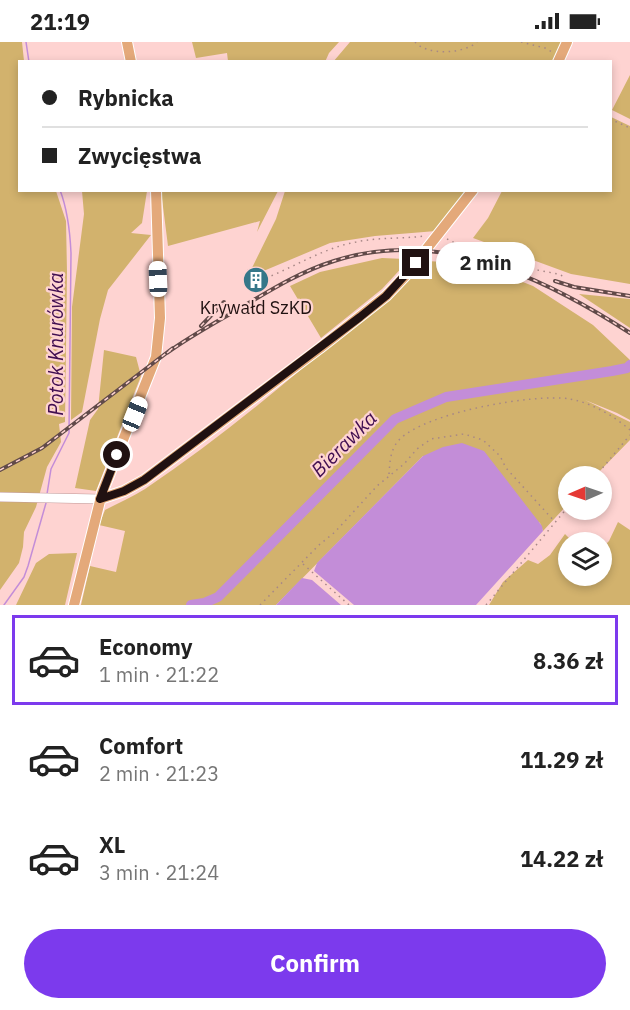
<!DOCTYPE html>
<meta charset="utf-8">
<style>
:root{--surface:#fff;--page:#f2f2f2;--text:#222;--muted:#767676;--line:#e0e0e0;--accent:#7c3aed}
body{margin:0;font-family:"IBM Plex Sans",sans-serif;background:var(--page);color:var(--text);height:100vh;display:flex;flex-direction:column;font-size:22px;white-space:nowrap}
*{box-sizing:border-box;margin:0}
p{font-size:20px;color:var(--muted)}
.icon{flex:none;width:33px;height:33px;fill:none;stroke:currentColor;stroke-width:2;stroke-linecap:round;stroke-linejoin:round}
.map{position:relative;height:563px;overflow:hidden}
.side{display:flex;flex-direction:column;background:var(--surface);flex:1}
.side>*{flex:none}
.guide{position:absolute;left:18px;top:18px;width:594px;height:132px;border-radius:0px;box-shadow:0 3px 9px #0003;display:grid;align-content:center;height:132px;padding:0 24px;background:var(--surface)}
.needle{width:39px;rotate:268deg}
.fabs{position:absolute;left:558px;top:424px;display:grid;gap:12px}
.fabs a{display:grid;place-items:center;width:54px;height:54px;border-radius:50%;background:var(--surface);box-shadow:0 3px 9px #0003;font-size:30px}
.end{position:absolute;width:27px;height:27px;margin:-14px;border:8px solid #201111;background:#fff;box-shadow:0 0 0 3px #fff}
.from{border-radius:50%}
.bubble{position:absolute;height:42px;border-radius:21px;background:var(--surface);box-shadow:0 3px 9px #0003;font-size:20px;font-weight:800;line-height:42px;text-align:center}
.car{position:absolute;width:18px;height:36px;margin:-18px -9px;border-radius:8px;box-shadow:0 0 4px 2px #0007;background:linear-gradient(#fff 24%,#345 0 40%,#fff 0 76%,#345 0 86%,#fff 0)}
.guide b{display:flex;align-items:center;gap:21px;height:57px;font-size:22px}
.guide b+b{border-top:2px solid var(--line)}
.guide i{width:15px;height:15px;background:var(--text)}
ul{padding:10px 0 0;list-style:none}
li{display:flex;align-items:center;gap:18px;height:90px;margin:0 12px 9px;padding:0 12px;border:3px solid transparent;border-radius:0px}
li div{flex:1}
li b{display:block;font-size:22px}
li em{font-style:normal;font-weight:800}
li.current{border-color:var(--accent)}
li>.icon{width:54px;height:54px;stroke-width:1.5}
.cta{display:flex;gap:12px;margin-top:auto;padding:12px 24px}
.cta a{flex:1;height:69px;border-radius:36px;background:var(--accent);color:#fff;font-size:24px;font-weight:800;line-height:69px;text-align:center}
.status{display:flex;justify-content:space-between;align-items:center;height:42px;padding:0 30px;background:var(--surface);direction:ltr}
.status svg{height:16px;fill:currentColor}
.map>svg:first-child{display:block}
.green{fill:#d2b26d}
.water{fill:#c38dd8}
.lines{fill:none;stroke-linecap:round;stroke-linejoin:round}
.stream{stroke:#c38dd8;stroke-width:1.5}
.river{stroke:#c38dd8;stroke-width:10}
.minor-casing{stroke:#c09796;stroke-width:10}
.major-casing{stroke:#fff;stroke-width:12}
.path{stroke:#a78786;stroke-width:1.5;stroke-dasharray:1.5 4.5;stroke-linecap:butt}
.minor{stroke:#fff;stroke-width:9}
.major{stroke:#e4a97a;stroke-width:10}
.rail-casing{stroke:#614a49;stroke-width:4}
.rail{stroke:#fed3d1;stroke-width:1.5;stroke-dasharray:4.5;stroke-linecap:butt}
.route{stroke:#201111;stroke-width:8}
.labels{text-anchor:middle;stroke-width:4.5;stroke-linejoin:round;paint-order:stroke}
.poi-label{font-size:18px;fill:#201111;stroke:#fed3d1}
.water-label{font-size:20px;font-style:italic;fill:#410e51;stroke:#fed3d1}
</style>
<div class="status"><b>21:19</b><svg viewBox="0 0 49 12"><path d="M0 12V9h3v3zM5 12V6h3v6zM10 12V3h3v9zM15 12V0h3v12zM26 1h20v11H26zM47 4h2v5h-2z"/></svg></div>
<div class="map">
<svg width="630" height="563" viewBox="0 0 630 563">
<rect width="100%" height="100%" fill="#fed3d1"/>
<path class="green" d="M0,0H22L24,19L20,20V148L56,149L66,179L67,230L65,380L59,382L61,400L47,425L36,465L24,490L23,505L19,521L0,548Z
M192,0H339L329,11L325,20L228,19L227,11L196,16Z
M350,0H564L555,19L333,20Z
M630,33V77L612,68Z
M611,75L630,84V242L571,232L473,196L488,176L502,149L610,148Z
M82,149H147L142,181L131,191L151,193L108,248L100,277L82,370L71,378L72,265L84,172Z
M161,149H278L257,190L260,179L168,204Z
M285,149H470L436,189L375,194L330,201L247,236L276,177Z
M382,216L405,217L408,219L382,247L321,296L290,244L320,230Z
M427,219L477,222L533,244L593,283L630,318V378L617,371L585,358L630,380V398L594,435H568V462L543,489L540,481L423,414L276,563H81L90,524L116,530L125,489L99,483L105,468C118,461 132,455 145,447C245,380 335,298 427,219Z
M579,252L630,257V286Z
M104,308L136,315L141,334L96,449L75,446L90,378L98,367Z
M618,480L630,488V563H489L503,540L528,518L538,522L550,513L565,492L574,501H568V534H602V506L609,499Z
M77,511L65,563H16L36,521L49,512Z"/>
<path class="water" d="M462,401L484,409L542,484L543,489L476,563H354L314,529L317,521L423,414L443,405Z
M302,536L312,538L341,563H276Z"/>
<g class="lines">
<path class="stream" d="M26,0L29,20
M47,452L51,427L69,391L71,211C70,189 68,169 60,148
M4,563L24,535L28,524L46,461"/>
<path class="river" d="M191,563L204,561L218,555L395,377L446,355L612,329L627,326L630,323"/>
<g class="minor-casing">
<path id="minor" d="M0,455L100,457"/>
</g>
<g class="major-casing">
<path id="major" d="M127,0L131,20
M558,20L567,0
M100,457L124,449L144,438L320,306L386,254L406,233L473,148
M74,563L102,451L156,315L160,276L156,148"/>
</g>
<path class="path" d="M415,0C428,14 463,12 477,0
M521,0L545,6L554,11
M610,77L630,86
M447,197L461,204L487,210L537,228L558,232L565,235
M266,236C296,224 324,206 356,200C379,195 402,197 425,194
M389,432C390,420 390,408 399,398C424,371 534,351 570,357C592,361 614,374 630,388
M595,435L630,393
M303,522L349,563
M260,563L319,503L335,490L377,444L404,422L417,407L431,397L464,392L483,398L500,414L506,426L555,480
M486,563L568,465"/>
<use href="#minor" class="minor"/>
<use href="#major" class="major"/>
<g class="rail-casing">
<path id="rail" d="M555,239L574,245L630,254
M201,284L224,260
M167,311C189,295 213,282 237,268C269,249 299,230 334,219C440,185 543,235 630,291
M0,428L42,406L173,306"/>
</g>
<use href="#rail" class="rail"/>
</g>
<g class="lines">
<path class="route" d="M117,413L100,457L124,449L144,438L360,275L386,254L416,221"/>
</g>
<defs>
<g id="building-disc" transform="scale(1.35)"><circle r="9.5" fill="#357789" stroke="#fed3d1"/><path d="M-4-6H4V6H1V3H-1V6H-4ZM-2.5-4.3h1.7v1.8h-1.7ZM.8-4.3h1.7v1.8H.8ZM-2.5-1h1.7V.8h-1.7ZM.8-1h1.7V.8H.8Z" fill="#fff"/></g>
</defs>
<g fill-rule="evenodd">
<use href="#building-disc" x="256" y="238"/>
</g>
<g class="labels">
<g class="poi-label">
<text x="256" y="272">Krywałd SzKD</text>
</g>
<g class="water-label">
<text transform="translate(56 302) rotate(-90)" y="7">Potok Knurówka</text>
<text transform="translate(344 402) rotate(-45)" y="7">Bierawka</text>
</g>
</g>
</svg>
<div class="fabs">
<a><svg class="needle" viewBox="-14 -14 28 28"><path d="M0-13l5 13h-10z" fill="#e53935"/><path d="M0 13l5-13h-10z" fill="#767676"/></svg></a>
<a><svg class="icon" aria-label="layers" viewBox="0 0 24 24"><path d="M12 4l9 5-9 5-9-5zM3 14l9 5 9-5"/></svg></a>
</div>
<i class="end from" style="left:117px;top:413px"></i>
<i class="end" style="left:416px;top:221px"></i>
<div class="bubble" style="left:436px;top:200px;width:99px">2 min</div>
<i class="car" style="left:158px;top:237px;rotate:358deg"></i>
<i class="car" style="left:135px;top:372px;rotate:22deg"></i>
<div class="guide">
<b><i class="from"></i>Rybnicka</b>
<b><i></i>Zwycięstwa</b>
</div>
</div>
<section class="side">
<ul>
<li class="current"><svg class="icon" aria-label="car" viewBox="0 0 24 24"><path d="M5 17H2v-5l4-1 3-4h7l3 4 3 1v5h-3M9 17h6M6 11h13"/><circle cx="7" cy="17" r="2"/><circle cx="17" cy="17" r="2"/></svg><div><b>Economy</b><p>1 min · 21:22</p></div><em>8.36 zł</em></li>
<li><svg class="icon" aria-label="car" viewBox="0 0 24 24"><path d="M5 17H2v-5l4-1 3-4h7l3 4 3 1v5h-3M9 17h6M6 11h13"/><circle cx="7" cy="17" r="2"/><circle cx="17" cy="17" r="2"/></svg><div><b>Comfort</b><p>2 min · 21:23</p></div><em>11.29 zł</em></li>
<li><svg class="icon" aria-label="car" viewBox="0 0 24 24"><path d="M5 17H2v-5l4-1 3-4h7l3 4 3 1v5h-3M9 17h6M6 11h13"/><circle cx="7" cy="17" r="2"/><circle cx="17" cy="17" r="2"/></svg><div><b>XL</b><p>3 min · 21:24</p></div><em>14.22 zł</em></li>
</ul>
<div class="cta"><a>Confirm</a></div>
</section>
